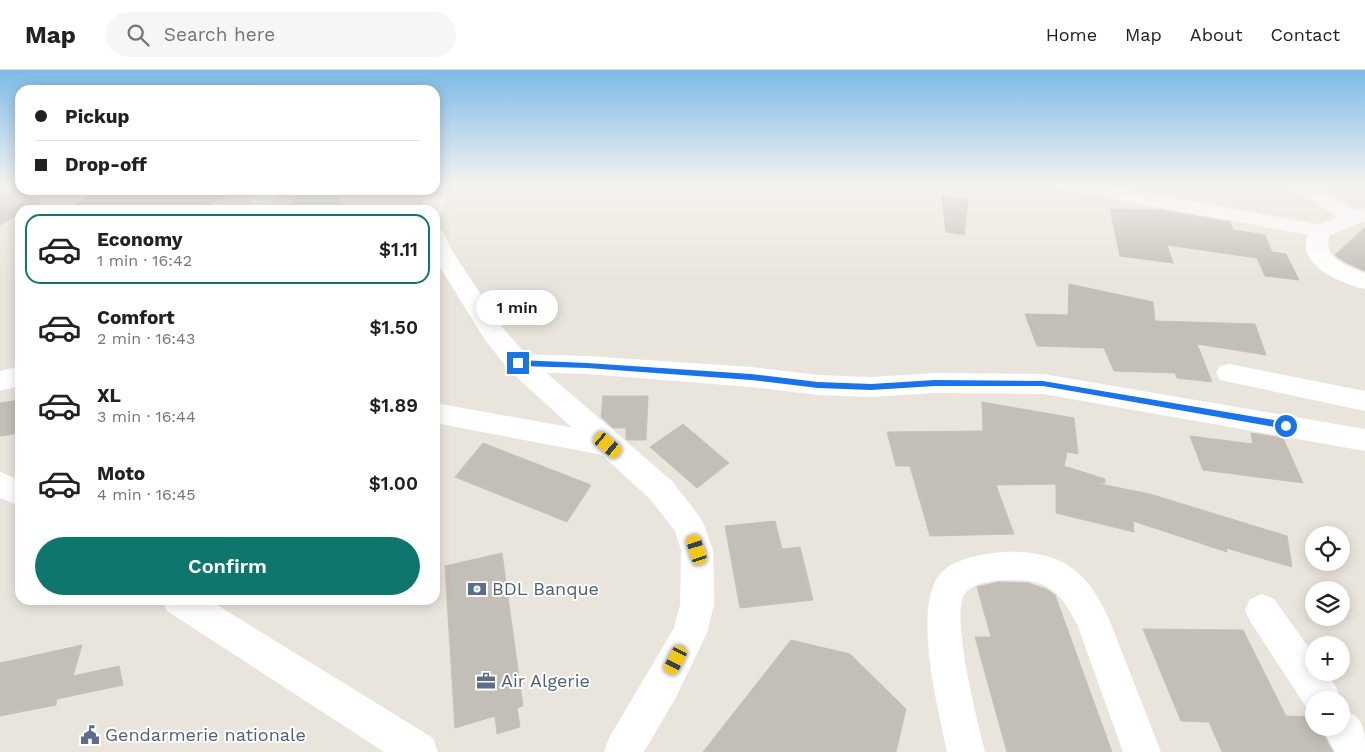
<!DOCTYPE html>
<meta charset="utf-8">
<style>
:root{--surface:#fff;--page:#f6f6f6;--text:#202124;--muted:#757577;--line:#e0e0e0;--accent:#0f766e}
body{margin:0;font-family:"Work Sans",sans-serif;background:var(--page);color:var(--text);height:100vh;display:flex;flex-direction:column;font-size:19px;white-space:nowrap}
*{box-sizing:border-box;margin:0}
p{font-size:16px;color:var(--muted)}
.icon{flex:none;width:28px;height:28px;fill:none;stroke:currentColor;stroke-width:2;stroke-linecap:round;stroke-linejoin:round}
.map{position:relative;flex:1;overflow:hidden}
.sheet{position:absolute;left:15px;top:135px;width:425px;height:400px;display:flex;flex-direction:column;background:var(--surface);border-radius:15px;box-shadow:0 2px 12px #0003}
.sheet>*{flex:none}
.hud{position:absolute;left:15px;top:15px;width:425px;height:110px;border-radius:15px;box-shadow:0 2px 12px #0003;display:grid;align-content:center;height:110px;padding:0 20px;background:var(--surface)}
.controls{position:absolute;left:1305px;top:456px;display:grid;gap:10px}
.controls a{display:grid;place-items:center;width:45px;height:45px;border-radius:50%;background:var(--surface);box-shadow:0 2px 12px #0003;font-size:25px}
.end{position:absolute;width:22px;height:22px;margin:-11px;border:6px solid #1a73e8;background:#fff;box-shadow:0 0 0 2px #fff}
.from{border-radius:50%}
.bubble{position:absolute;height:35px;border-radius:18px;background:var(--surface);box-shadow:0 2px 12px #0003;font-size:16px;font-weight:600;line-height:35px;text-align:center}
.car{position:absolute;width:15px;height:30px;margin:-15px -8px;border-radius:6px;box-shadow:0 0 4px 1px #0007;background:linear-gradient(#f5c518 24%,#345 0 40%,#f5c518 0 76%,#345 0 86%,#f5c518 0)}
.hud b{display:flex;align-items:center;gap:18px;height:48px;font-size:19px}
.hud b+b{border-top:1px solid var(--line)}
.hud i{width:12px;height:12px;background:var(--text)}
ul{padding:9px 0 0;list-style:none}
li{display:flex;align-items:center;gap:15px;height:70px;margin:0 10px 8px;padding:0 10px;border:2px solid transparent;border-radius:15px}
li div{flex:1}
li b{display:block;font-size:19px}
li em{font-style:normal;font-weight:600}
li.current{border-color:var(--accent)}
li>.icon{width:45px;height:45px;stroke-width:1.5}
.action{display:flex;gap:10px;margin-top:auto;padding:10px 20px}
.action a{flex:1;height:58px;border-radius:30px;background:var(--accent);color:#fff;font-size:20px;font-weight:600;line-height:58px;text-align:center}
header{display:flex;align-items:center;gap:30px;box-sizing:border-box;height:70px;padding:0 25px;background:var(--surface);border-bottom:1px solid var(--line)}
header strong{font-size:24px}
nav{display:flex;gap:28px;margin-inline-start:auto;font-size:18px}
.search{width:350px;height:45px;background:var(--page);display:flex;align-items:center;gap:12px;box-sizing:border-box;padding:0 18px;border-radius:28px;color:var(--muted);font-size:19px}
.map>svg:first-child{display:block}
.building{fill:#c3bfb8;stroke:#c5c1b6}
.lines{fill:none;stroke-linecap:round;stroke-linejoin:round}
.minor{fill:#fff;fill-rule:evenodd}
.secondary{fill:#fff;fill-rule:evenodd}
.route{fill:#1a73e8}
.labels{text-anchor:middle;stroke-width:4;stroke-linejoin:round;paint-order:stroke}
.near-service-label{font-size:18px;fill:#4e5e75;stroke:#fff;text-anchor:start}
</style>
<header>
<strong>Map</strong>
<div class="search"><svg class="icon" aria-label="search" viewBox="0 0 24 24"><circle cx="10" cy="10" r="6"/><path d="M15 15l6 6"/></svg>Search here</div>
<nav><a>Home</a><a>Map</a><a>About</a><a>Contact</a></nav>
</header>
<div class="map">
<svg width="1365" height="682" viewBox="0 0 1365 682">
<rect width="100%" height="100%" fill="#eae5dc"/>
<path class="building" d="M14,120L42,132L27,140H20V144L0,155V127Z
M99,120H177L241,121L194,140H65Z
M301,120H339L341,140H287Z
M942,126L968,129L964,165L946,162Z
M1110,139L1161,140L1230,152L1233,160L1265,165L1272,182L1286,184L1299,210L1265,206L1257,188L1167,175L1173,193L1120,186Z
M1365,157V201L1345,192L1335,185Z
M1069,214L1153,232L1155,251L1255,254L1266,285L1197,274L1212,312L1177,308L1175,303L1114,301L1104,278L1037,276L1025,244L1068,245Z
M603,326H648L646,370H628L626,369V358H613L601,347Z
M20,330V363L0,366V333Z
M982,332L1074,348L1078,384L1067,382L1064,396L1105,409V413H1095L1150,424L1287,466L1292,497L1226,478L1227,482L1133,451L1134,462L1056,443V414L996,415L1014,464L930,466L910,396H896L887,362L983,361Z
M683,354L729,393L697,418L650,377Z
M1251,363L1283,368L1303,413L1203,400L1190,366L1253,374Z
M483,373L591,415L567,452L455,407Z
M775,451L782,479L800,477L813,530L740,538L725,456Z
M502,483L523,636L517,638L520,657L497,664L495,646L455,658L445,496Z
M998,512L1028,513L1046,519L1055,525L1112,682H1007L975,567H991L977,517Z
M1143,559L1243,560L1286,646L1314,647V658H1320L1333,682H1222L1209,652L1181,651Z
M791,570L850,584L906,639L896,682H703Z
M82,575L73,606L119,596L123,615L57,629L56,635L0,646V593Z"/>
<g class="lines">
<path class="minor" d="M1060,115H1101L1319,154L1338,147L1293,119L1290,115H1314L1356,140L1365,138V151L1330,165C1321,188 1348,196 1365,203V219C1343,214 1295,196 1308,165L1070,121L1063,119Z
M260,120H281L267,140H245Z
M518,284L587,286L751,297L818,305L871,307L935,303L1043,304L1365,359V381L1043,324L935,323L871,327L818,325L751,317L587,304L518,302L509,300L505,293L509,286Z
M1229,294L1365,321V341L1220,310L1216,303L1220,296Z
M20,296V316L0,321V301Z
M435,333L608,364L618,367L622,375L618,383L608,386L435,353Z
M1001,482C1057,479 1087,498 1109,549L1161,682H1123L1077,554C1062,526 1051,511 1017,510C1002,510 978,510 966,522C948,540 979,656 985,682H947C939,642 909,530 944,500C958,488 983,484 1001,482Z
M1262,524L1274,529L1314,585V602H1326L1336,617L1341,630H1314V645L1310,643L1250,551L1245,540L1250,529Z
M1341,638C1365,648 1365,659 1365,682H1335L1322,658H1341Z"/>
<path class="secondary" d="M435,115H447L443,140L439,144L435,146V140H421L426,120H435Z
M435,159L443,161L451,179L503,258L527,286L672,411L699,446L704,455L713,480L714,511V535L707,563L675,629L644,682H604L609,668L674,558L680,535L681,480L675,461L650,429L509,300L485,270L435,189Z
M0,402L20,410V436L0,428Z
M162,530H209L433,668L438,682H384L167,541Z"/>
</g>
<linearGradient id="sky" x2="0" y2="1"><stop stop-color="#7bbae7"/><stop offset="0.55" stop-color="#f6f3ef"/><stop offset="1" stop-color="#f6f3ef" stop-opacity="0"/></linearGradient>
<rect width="1365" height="210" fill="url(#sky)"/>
<path class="route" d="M518,290L587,293L751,304L818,312L871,314L935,310L1043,311L1286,352L1291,356L1286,359L1043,316H935L871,320L818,318L751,310L587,298L518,296L514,293Z"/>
<defs>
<g id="bank-bare" transform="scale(1.5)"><path d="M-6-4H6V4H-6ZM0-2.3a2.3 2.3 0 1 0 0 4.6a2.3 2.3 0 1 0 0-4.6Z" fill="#5c6f8a" stroke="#fff" stroke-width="2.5" paint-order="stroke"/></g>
<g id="office-bare" transform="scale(1.5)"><path d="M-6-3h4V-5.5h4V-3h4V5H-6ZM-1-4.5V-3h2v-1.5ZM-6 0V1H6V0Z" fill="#5c6f8a" stroke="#fff" stroke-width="2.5" paint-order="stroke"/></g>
<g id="civic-bare" transform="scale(1.5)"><path d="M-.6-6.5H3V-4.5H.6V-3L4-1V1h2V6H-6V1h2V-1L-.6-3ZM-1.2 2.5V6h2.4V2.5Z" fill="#5c6f8a" stroke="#fff" stroke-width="2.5" paint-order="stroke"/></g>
</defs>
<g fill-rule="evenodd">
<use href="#bank-bare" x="477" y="519"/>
<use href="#office-bare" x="486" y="611"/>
<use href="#civic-bare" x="90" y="665"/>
</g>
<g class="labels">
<g class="near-service-label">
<text x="492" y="525">BDL Banque</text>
<text x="501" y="617">Air Algerie</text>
<text x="105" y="671">Gendarmerie nationale</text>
</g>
</g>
</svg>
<div class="controls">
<a><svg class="icon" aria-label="locate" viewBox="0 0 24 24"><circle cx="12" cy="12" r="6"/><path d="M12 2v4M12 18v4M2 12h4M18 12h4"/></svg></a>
<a><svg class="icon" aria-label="layers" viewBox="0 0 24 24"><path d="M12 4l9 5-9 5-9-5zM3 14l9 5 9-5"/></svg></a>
<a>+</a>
<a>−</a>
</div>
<i class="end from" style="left:1286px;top:356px"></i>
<i class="end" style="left:518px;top:293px"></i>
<div class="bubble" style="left:476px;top:220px;width:82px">1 min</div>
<i class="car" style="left:608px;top:375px;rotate:130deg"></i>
<i class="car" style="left:697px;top:480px;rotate:342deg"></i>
<i class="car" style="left:676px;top:590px;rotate:207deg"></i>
<div class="hud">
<b><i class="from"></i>Pickup</b>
<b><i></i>Drop-off</b>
</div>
<section class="sheet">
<ul>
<li class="current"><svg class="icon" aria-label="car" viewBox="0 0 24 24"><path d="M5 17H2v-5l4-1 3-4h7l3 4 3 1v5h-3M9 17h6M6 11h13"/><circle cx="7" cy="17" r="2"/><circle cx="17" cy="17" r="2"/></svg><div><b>Economy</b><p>1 min · 16:42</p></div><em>$1.11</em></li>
<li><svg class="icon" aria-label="car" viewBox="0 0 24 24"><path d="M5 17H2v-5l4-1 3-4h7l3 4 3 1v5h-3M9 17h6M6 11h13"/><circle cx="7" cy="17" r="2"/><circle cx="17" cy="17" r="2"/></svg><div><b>Comfort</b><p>2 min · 16:43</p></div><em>$1.50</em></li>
<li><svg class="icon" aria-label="car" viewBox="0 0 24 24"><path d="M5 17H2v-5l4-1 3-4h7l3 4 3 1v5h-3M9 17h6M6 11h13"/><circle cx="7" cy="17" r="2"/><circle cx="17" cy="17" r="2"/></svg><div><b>XL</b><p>3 min · 16:44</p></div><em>$1.89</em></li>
<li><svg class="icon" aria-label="car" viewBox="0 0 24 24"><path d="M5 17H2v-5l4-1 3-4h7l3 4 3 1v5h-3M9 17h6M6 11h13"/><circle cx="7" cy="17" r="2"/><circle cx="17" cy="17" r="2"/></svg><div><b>Moto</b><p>4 min · 16:45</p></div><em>$1.00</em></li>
</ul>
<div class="action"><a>Confirm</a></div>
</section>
</div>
